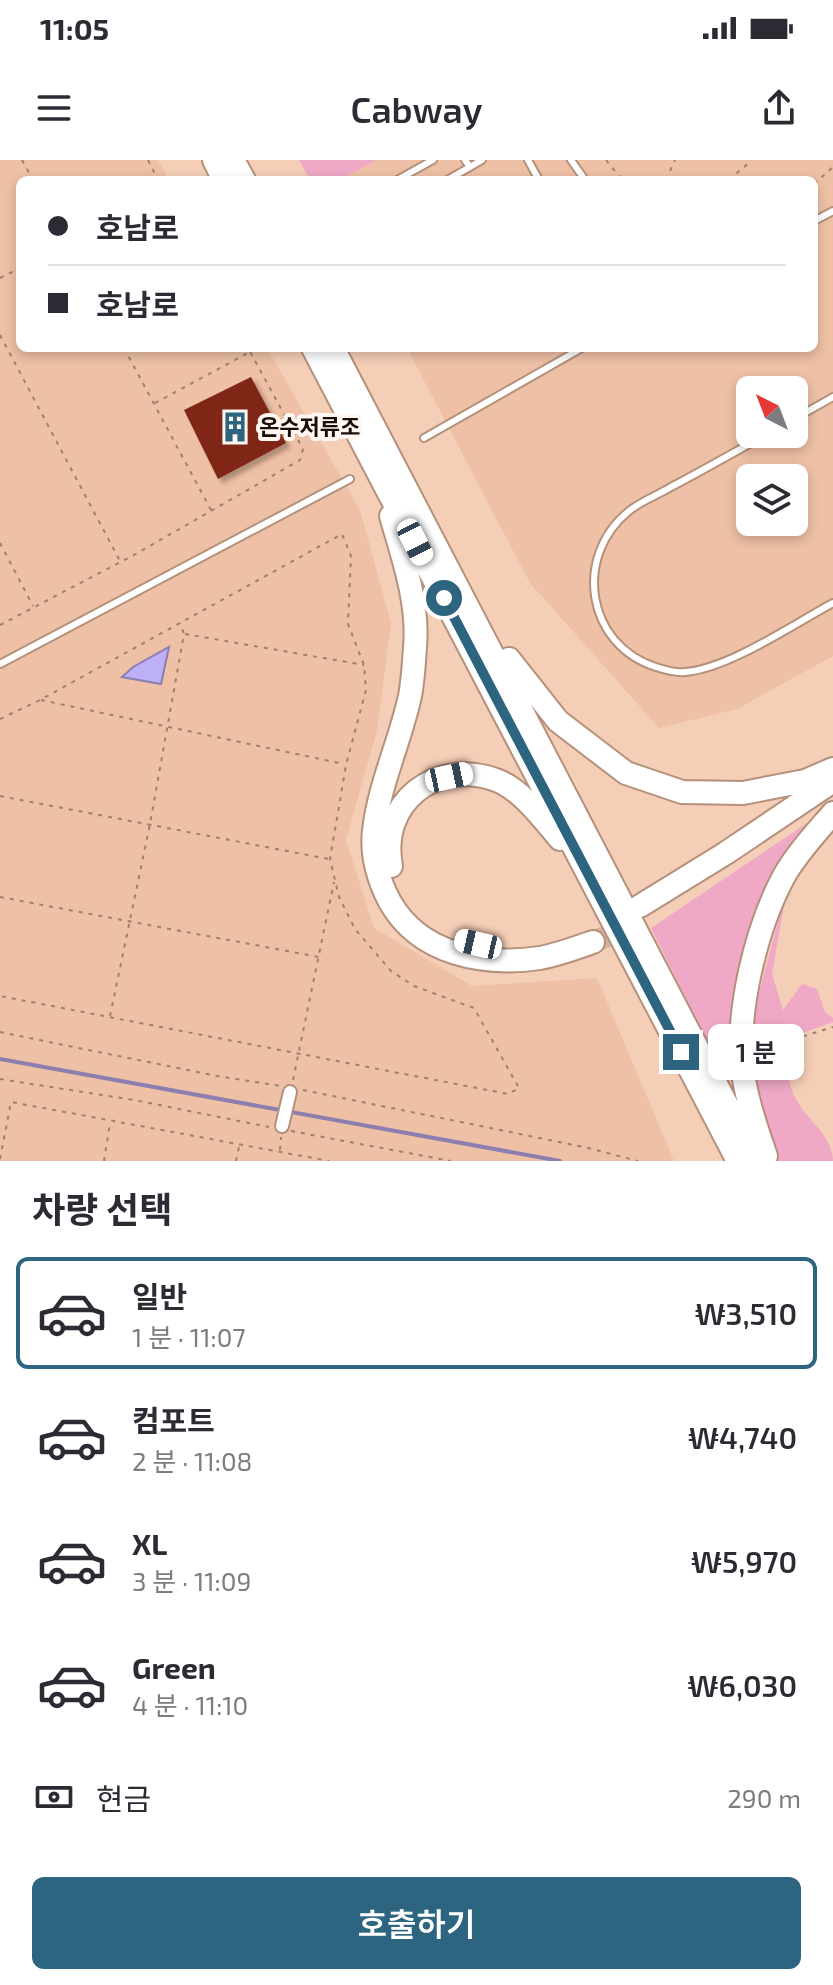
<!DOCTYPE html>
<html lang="ko">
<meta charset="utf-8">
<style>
:root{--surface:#fff;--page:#f7f7f7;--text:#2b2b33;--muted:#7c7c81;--line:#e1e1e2;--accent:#2d647f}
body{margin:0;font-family:"Exo 2","Noto Sans KR",sans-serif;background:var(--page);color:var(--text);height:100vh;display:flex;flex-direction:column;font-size:30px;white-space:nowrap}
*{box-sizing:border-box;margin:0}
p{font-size:26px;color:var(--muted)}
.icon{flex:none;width:44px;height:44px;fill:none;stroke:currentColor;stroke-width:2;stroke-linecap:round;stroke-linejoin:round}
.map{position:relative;height:1001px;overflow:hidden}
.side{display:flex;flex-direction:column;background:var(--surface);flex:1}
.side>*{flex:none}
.top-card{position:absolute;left:16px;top:16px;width:802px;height:176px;border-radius:12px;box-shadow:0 4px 12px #0003;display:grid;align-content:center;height:176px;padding:0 32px;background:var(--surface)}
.needle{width:52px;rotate:318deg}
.fabs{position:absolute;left:736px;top:216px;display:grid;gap:16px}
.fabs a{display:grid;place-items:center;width:72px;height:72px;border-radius:12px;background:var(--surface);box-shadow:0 4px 12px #0003;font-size:40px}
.end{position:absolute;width:36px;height:36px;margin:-18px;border:10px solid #2d647f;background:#fff;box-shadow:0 0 0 4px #fff}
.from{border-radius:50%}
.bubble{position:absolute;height:56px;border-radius:12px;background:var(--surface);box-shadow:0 4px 12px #0003;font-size:26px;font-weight:600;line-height:56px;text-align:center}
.car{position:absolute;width:24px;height:48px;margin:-24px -12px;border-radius:10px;box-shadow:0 0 6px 2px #0007;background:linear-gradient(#fff 24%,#345 0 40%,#fff 0 76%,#345 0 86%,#fff 0)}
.top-card b{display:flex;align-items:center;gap:28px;height:76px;font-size:30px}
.top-card b+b{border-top:2px solid var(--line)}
.top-card i{width:20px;height:20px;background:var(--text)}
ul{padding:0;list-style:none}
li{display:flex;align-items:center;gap:24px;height:112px;margin:0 16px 12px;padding:0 16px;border:4px solid transparent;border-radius:12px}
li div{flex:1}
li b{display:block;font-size:30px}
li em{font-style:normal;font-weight:600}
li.on{border-color:var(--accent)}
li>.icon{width:72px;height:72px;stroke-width:1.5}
h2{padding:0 32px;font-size:36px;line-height:96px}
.pay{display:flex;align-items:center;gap:20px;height:88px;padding:0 32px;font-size:30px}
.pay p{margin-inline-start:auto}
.cta{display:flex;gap:16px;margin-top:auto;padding:16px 32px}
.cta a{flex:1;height:92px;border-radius:12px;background:var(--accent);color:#fff;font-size:32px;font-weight:600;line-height:92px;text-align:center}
.status{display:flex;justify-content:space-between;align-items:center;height:56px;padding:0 40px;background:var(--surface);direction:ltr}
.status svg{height:22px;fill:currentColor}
header{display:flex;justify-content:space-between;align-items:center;height:104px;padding:0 32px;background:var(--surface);font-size:36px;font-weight:600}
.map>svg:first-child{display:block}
.built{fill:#eec0a5;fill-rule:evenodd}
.green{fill:#efa9c6}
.water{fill:#bdb0f8;stroke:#8c7faf;stroke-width:2}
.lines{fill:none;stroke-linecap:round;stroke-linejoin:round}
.stream{stroke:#8c7faf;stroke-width:4}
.building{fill:#802615;filter:url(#shadow)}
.trunk-tunnel{stroke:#d4b19c;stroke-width:22;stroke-dasharray:22 11;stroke-linecap:butt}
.service-casing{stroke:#b5917b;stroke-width:10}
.minor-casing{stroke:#b5917b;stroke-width:16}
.trunk-casing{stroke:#b5917b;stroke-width:26}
.path{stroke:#9d8070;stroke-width:2;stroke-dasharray:4 6;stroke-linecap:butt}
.service{stroke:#fff;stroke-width:6}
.minor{stroke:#fff;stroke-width:12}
.trunk{stroke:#fff;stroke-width:22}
.route{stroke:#2d647f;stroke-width:10}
.labels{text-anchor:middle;stroke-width:8;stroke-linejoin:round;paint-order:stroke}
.poi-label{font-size:22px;font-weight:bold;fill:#1a0d06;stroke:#fff7f2;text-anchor:start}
</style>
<div class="status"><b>11:05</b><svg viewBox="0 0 49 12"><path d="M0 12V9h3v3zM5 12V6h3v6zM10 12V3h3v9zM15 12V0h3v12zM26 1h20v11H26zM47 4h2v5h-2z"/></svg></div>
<header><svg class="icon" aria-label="menu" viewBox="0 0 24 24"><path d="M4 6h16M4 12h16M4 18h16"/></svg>Cabway<svg class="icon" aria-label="share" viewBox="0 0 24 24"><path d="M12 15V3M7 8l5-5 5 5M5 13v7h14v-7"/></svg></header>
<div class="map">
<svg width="833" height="1001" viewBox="0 0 833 1001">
<defs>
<filter id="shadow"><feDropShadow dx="4.5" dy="4.5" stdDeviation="2" flood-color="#0004"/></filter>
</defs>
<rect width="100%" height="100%" fill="#f5ceb7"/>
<path class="built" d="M0,0H158L169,20H20V188H267L360,350L391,463L377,571L346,680L374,768L472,826L597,818L674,1001H0Z
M308,0H833V496L737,549L659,568L530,423L407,188H814V20H319ZM750,230H794V274H750ZM750,318H794V362H750Z"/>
<path class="green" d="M299,0H376L340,20H310Z
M816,657L780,704L749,772L731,843L730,928L651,768Z
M787,728L772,814L783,850L802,824L817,829L825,852L833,858V862L797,875L782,867L767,873L766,892H781C786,907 789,927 797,941C807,960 833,976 833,1001H778L754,929L747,878Z"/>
<path class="water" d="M169,487L161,524L122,517L133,507Z"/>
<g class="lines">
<path class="stream" d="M0,899L560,1001"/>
</g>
<path class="building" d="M251,217L286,283L218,319L184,250Z"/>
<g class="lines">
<path class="trunk-tunnel" d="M593,782L647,759"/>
<g class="service-casing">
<path id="service" d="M465,0L470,7L482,0
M528,0L539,20
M571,0L585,20
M397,20L433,0
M447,20L470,7
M814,61L833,51
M794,259L833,237
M767,274C735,292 703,310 671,327C658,335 641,341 629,351C573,396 586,485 656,507C665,510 676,513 685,512C728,509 794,464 833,443
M424,278L582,188
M0,504L350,319"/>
</g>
<g class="minor-casing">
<path id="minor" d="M282,966L290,932"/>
</g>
<g class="trunk-casing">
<path id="trunk" d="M214,0L224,20
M233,0L244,20
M313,188L738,1001
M333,188L756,1001
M391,356C403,398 419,443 415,487C414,503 413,520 410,536C400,582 379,625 374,671C371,695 379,722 390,742C420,795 484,806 540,798C557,795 576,788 593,782
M509,499L558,561L626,613L682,632L743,633L805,621L833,609
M391,706C379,643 435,598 496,620C521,629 543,659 560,679
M640,746L726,693L833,621
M766,996C757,970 747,941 743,913C735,854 756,768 784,716C797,693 816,673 833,653"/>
</g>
<path class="path" d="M22,0L33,20
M148,0L158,20
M606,0L619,16L627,20
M666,20L675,0
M729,20L752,0
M814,24L833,7
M0,118L20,108
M0,175L120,401
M124,188L211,350
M155,243L248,193
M0,383L33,446
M0,465L134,395L300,300L303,289L248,188
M185,474L364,505
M41,540L344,604
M0,559L40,540L342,374L351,396L348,464L364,505L366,530L346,605L330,699L339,737L355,769L391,811L414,826L474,848L519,928L508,934L0,836
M0,636L329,699
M0,737L319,797
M110,856L150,664L184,474L180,463
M0,872L217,916L281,926
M774,880L785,882L833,867
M0,919L134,940L269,967
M293,920L334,722
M303,930L584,987L638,1001
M291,971L451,1001
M280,990L281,977
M0,999L11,942L329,1001
M104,1001L110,963
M236,1001L239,987"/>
<use href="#service" class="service"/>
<use href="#minor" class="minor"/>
<use href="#trunk" class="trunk"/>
</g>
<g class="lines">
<path class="route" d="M444,438L681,892"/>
</g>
<defs>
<g id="building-bare" transform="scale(2.4)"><path d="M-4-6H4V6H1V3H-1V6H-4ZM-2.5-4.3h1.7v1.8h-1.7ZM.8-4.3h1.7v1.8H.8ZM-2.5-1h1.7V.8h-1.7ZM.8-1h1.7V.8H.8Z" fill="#2d647f" stroke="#fff7f2" stroke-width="2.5" paint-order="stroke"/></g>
</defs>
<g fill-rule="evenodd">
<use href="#building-bare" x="235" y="267"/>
</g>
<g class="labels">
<g class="poi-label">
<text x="259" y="275">온수저류조</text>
</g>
</g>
</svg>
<div class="fabs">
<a><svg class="needle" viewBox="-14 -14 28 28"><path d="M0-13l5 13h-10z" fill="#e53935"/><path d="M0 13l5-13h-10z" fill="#7c7c81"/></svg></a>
<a><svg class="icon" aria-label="layers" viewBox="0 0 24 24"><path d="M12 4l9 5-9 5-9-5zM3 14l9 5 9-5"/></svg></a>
</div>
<i class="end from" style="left:444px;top:438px"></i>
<i class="end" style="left:681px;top:892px"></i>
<div class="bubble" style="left:708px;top:864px;width:96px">1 분</div>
<i class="car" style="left:415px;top:382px;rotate:153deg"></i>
<i class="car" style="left:449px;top:617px;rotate:78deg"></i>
<i class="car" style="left:478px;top:784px;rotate:283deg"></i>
<div class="top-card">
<b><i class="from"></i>호남로</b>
<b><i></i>호남로</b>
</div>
</div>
<section class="side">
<h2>차량 선택</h2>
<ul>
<li class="on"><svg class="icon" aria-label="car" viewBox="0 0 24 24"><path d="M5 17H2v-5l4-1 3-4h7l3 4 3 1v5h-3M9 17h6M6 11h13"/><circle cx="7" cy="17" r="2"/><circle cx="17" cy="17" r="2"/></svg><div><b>일반</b><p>1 분 · 11:07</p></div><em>₩3,510</em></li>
<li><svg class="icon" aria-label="car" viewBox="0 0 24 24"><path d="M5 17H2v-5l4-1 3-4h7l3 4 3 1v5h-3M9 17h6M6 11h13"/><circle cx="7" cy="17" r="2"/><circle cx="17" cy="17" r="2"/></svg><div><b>컴포트</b><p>2 분 · 11:08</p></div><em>₩4,740</em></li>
<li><svg class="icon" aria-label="car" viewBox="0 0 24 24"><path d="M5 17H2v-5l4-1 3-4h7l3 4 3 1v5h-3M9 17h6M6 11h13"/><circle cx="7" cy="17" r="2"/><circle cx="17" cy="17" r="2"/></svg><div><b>XL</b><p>3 분 · 11:09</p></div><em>₩5,970</em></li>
<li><svg class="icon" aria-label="car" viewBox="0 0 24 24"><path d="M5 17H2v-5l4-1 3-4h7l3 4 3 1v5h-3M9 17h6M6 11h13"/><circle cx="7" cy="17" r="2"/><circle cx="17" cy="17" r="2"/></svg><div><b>Green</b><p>4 분 · 11:10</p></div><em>₩6,030</em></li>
</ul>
<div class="pay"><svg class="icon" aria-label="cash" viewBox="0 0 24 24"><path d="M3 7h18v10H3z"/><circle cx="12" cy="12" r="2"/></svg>현금<p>290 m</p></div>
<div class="cta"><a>호출하기</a></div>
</section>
